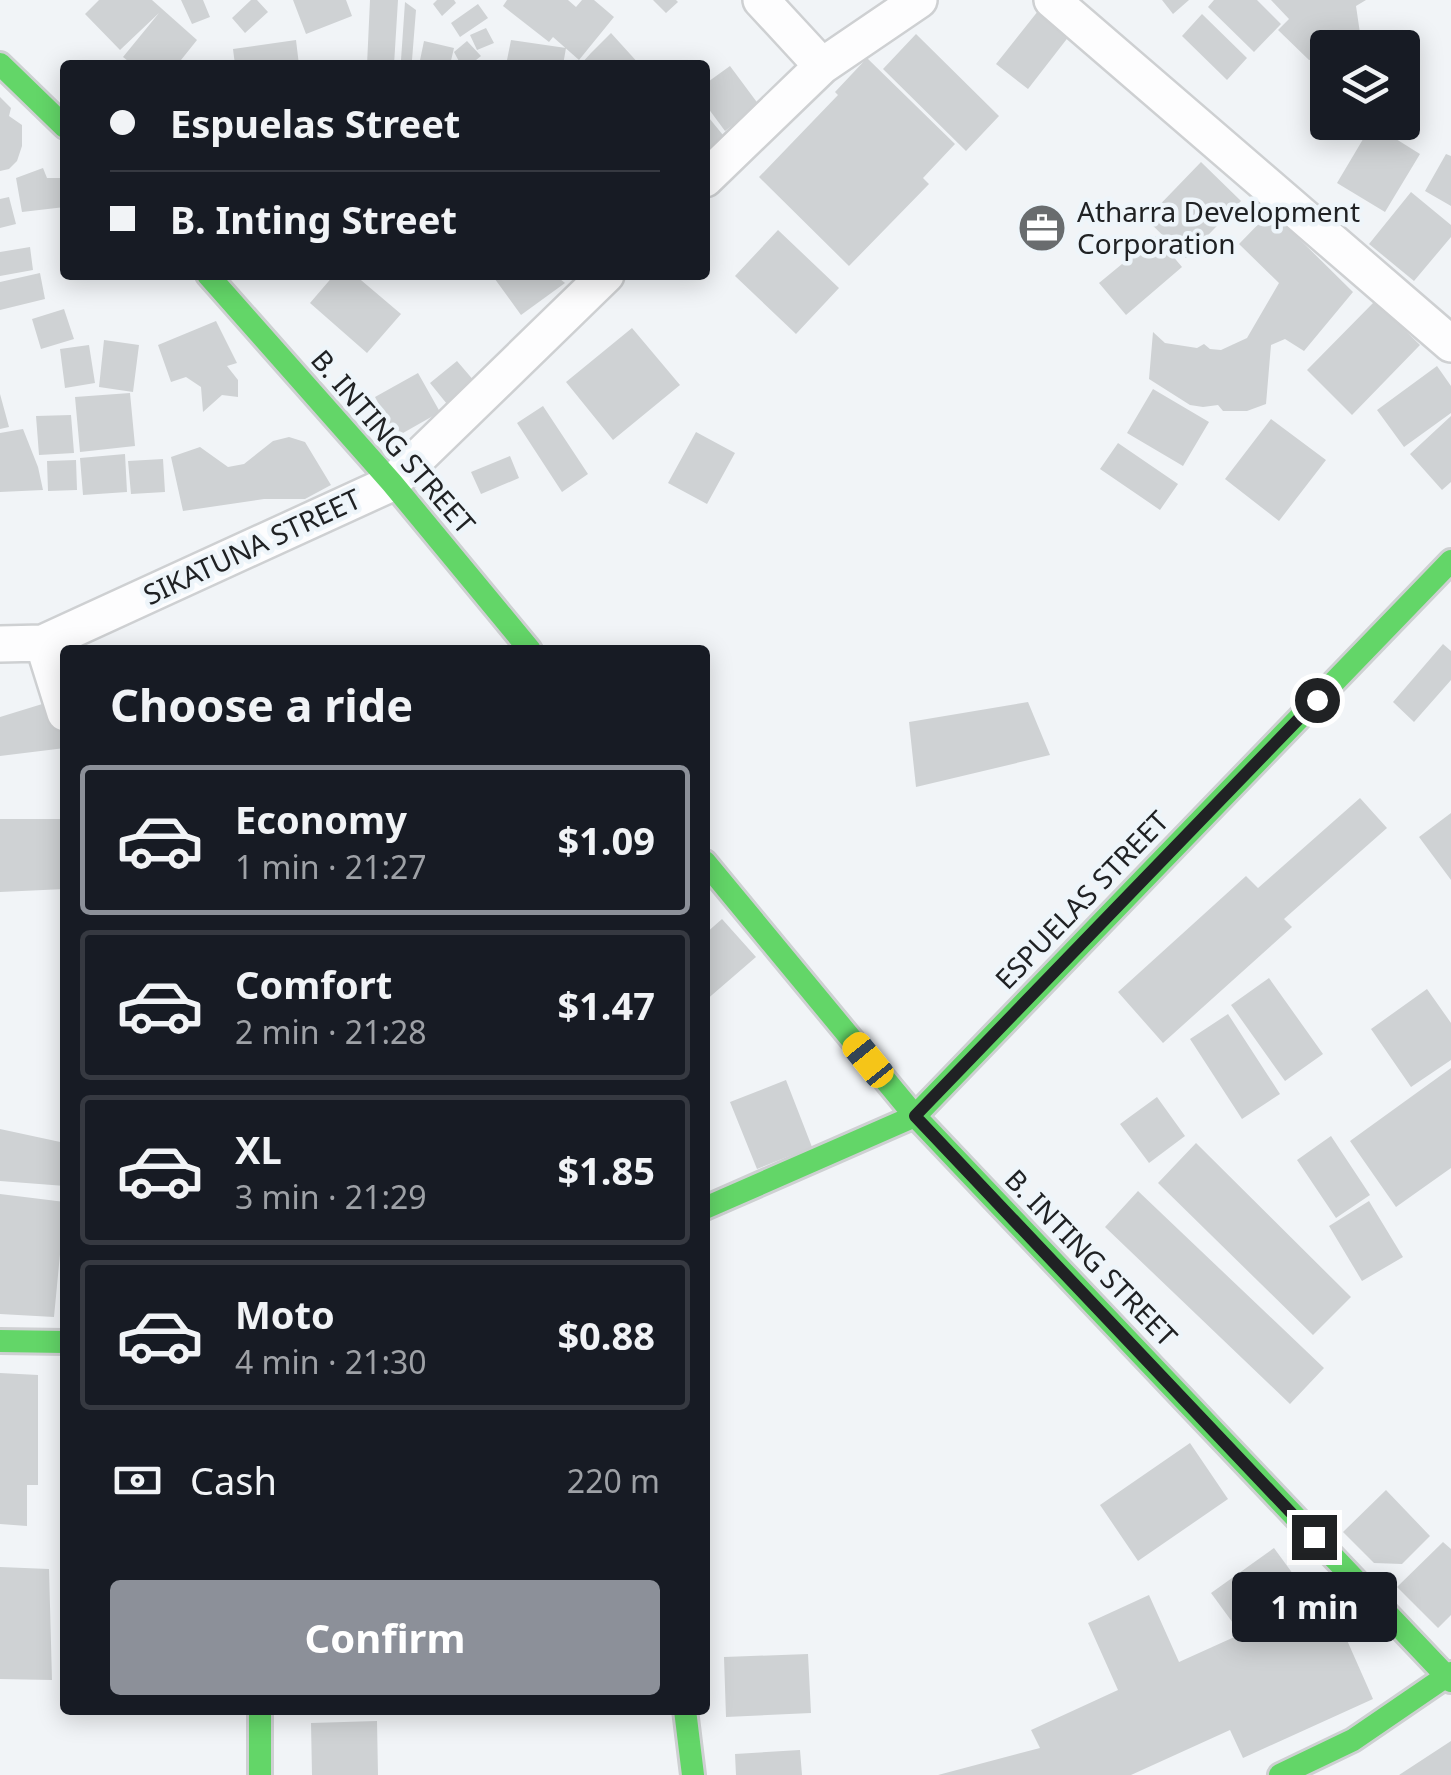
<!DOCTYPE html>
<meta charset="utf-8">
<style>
:root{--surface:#171b24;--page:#20242c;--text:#f1f3f6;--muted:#9ea1a6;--line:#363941;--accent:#8c9099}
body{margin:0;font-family:"Noto Sans",sans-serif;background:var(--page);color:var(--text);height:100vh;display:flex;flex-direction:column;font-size:38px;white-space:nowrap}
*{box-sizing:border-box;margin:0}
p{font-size:32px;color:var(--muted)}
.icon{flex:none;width:55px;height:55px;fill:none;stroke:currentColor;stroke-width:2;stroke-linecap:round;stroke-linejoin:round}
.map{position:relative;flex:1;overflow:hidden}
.side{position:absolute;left:60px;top:645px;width:650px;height:1070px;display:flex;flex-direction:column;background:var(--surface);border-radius:10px;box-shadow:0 5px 25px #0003}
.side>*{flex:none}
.hud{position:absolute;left:60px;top:60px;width:650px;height:220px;border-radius:10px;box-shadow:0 5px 25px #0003;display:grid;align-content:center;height:220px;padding:0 50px;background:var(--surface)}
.controls{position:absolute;left:1310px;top:30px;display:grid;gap:20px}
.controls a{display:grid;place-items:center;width:110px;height:110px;border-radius:10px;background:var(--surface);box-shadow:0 5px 25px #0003;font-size:50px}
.end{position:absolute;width:45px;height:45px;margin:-22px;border:12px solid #202224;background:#fff;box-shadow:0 0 0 5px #fff}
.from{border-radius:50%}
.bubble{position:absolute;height:70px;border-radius:10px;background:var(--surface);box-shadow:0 5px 25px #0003;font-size:32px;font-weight:700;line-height:70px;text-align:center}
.car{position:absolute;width:30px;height:60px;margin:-30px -15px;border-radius:12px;box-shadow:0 0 8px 2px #0007;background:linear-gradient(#f5c518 24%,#345 0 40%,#f5c518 0 76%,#345 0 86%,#f5c518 0)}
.hud b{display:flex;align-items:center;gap:35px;height:95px;font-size:38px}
.hud b+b{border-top:2px solid var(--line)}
.hud i{width:25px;height:25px;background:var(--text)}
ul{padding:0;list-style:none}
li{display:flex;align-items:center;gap:30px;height:150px;margin:0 20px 15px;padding:0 30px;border:5px solid var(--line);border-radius:10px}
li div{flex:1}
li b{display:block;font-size:38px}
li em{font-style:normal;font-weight:700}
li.active{border-color:var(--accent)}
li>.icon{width:90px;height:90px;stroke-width:1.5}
h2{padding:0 50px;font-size:45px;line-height:120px}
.pay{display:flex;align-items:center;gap:25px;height:110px;padding:0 50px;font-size:38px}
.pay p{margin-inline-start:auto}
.action{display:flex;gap:20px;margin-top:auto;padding:20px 50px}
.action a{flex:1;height:115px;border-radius:10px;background:var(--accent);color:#fff;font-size:40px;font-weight:700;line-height:115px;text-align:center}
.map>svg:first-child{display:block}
.building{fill:#cfd2d4}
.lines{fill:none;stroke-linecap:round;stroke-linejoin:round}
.street-casing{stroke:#ced0d2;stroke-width:40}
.fast-casing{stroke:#ced0d2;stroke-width:28}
.street{stroke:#fdfdfe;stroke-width:35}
.fast{stroke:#63d668;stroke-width:22}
.route{stroke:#202224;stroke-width:12}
.labels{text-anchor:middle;stroke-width:9;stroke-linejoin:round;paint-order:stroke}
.poi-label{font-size:28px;fill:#202224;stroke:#eef5fa;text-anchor:start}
.street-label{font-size:28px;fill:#202224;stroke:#eef5fa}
</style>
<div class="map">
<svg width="1451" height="1775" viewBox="0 0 1451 1775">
<rect width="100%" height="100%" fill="#f1f4f7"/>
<path class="building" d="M99,0H152L197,40L177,65H133L123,57L159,13L120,50L85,14Z
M181,0H203L210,17L192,24Z
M251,0H257L268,12L245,33L232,18Z
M293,0H346L352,16L306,34Z
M370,0H398L394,65H367Z
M437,0H454L456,3L442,16L433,4Z
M507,0H568L576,7L582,0H594L614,17L579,60L553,37L549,42L503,6Z
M653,0H676L678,2L666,13Z
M1162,0H1189L1173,14Z
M1214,0H1257L1281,24L1254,52L1208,7Z
M1271,0H1366L1356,6L1361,40L1351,48H1328V58L1309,60L1278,30L1289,19Z
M405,2L416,10L412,60H401Z
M478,4L488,18L460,37L451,23Z
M1042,6L1073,31L1028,89L996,64Z
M1202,14L1247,58L1227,80L1182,36Z
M486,28L494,43L477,50L470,35Z
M611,33L640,65H580L591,53Z
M916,34L999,116L966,151L883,69Z
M296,40L299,65H235L233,49Z
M511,40L566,48L563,65H506Z
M424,41L454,48L450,65H419Z
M467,41L481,56L470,65H461L454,52Z
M867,58L955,144L923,178L929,184L849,266L759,177L838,95L835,92Z
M730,66L759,105L725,131L705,104V84Z
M0,97L11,108L9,116L22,125V146L17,161L9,169L0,171Z
M705,113L727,140L711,153L705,145Z
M1372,124L1420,154L1385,212L1337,183Z
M1446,154L1451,156V206L1425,191Z
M1201,162L1241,201L1186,258L1146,219Z
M43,168L47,178H65V207L22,212L16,178Z
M1411,192L1451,225V237L1414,281L1369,244Z
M9,197L16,224L0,228V199Z
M1271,211L1353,292L1304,351L1285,339L1271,345L1266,404L1247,411H1223L1218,405L1203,407L1190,405L1149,379L1153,332L1165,343L1197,348L1204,344L1210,349L1221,350L1247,338L1279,283L1239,244Z
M778,230L839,288L796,334L735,276Z
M1156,236L1182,267L1126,315L1099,283Z
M30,247L33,270L0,276V252Z
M40,273L45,299L0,310V282Z
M334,275H355L401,314L367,353L310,303Z
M492,275H555L565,283L521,315Z
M1375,301L1420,345L1352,415L1307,370Z
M64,309L74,339L41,349L32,319Z
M216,321L237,363L227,366L238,380V397L222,395L203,412L201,387L186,377L171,382L158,345Z
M632,328L680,385L613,440L566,382Z
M104,340L139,345L133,392L99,387Z
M89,345L95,383L65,388L60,349Z
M457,361L475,382L447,404L430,383Z
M1437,366L1451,386V413L1404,447L1377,410Z
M418,373L440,412L396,437L375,397Z
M1153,389L1209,422L1183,466L1127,433Z
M130,393L135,446L80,452L75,397Z
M0,394L9,427L0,429Z
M543,406L588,474L562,492L517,423Z
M71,415L74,453L39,455L36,416Z
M1451,416V482L1442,490L1410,454Z
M1271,419L1326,460L1279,521L1225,479Z
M23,429L38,467L43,490L0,492V433Z
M696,432L735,453L707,504L668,483Z
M289,437L305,442L331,485L305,499H264L183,511L171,457L200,447L228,467L244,464L273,441Z
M1118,443L1178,484L1160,510L1100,469Z
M125,454L127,492L83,495L80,458Z
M510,456L519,478L481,494L471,472Z
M163,459L165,492L131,494L128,461Z
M76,460L77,490L48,491L47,461Z
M1443,644L1451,651V680L1414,722L1393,702Z
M52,701L65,748L0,756V717Z
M1028,702L1050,755L916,787L909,722Z
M1360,798L1387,828L1284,919L1292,927L1163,1043L1118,992L1246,876L1258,888Z
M1451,813V880L1419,837Z
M0,819H65V889L0,892Z
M722,919L756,957L705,1001V934Z
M1269,978L1323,1054L1285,1081L1231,1005Z
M1427,989L1451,1023V1060L1411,1087L1371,1029Z
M1228,1014L1280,1094L1242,1119L1190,1039Z
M1451,1068V1168L1396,1207L1350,1141Z
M786,1080L812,1147L757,1169L730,1102Z
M1157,1097L1185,1136L1149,1163L1120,1124Z
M0,1129L65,1143V1186L0,1181Z
M1331,1136L1370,1195L1336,1218L1297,1160Z
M1196,1143L1351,1297L1313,1335L1158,1183Z
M1138,1191L1324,1368L1290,1404L1105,1227Z
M0,1194L65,1202L54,1317L0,1314Z
M1369,1201L1403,1257L1362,1281L1329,1226Z
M0,1373L38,1375V1485H27V1526L0,1524Z
M1190,1443L1228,1499L1138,1561L1100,1505Z
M1386,1490L1430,1536L1402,1564L1374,1563L1343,1532Z
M1443,1542L1451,1549V1615L1438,1628L1397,1587Z
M1274,1548L1304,1589L1248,1630L1327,1595L1373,1699L1243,1758L1230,1730L1131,1775H938L1040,1748L1031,1730L1118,1690L1088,1623L1149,1595L1179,1662L1241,1634L1211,1593Z
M0,1567L49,1569L52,1680L0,1679Z
M808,1654L811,1713L726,1717L724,1657Z
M377,1721L378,1775H312L311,1723Z
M1451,1741V1775H1399Z
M800,1750L802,1775H736L735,1754Z"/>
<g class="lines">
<g class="street-casing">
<path id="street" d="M761,0L822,66
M1052,0L1451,344
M705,179L822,66L919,0
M43,643L65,713
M0,644L43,643L392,483L606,275"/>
</g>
<g class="fast-casing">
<path id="fast" d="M0,64L65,127
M208,275L392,483L530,650
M705,862L915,1116L1451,1681
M705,1208L915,1116L1451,561
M0,1341L65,1342
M260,1710V1775
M685,1710L693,1775
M1280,1775L1353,1740L1451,1673"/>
</g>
<use href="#street" class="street"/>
<use href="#fast" class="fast"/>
</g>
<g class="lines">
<path class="route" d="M1314,1537L915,1116L1317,700"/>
</g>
<defs>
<g id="office-disc" transform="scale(2.5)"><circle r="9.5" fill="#696c6e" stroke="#eef5fa"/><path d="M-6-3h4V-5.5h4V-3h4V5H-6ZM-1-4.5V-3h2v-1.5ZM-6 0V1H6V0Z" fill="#fff"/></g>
</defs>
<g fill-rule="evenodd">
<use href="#office-disc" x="1042" y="228"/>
</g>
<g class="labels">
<g class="poi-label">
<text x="1077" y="222">Atharra Development<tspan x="1077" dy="32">Corporation</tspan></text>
</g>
<g class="street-label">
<text transform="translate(393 442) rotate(49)" y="10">B. INTING STREET</text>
<text transform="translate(252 547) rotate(-25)" y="10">SIKATUNA STREET</text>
<text transform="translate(1082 900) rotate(-46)" y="10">ESPUELAS STREET</text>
<text transform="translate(1091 1258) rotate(46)" y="10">B. INTING STREET</text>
</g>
</g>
</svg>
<div class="controls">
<a><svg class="icon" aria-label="layers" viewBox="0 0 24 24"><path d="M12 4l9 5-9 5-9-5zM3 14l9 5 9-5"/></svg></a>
</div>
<i class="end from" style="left:1317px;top:700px"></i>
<i class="end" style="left:1314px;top:1537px"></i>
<div class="bubble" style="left:1232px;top:1572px;width:165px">1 min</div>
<i class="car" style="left:868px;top:1060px;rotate:321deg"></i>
<div class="hud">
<b><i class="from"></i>Espuelas Street</b>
<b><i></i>B. Inting Street</b>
</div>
<section class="side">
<h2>Choose a ride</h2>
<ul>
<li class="active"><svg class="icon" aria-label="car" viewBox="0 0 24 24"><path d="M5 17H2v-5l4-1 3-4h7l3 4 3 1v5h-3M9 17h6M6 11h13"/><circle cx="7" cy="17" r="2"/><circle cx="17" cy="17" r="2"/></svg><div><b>Economy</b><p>1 min · 21:27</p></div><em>$1.09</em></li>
<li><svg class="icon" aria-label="car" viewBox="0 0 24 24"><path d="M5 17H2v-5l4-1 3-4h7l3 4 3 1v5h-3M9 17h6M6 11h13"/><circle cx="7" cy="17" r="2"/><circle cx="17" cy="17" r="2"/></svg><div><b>Comfort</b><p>2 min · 21:28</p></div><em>$1.47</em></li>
<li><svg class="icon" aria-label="car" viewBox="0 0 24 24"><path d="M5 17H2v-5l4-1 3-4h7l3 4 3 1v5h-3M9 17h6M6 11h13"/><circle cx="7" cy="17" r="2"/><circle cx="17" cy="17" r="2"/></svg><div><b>XL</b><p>3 min · 21:29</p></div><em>$1.85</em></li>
<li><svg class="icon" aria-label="car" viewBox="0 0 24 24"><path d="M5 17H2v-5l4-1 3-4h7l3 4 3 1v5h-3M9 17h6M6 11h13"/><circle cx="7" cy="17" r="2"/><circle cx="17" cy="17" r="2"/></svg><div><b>Moto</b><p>4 min · 21:30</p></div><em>$0.88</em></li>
</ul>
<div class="pay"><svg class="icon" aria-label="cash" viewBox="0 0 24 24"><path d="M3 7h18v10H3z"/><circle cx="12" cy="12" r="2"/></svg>Cash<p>220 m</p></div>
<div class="action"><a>Confirm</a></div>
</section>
</div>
